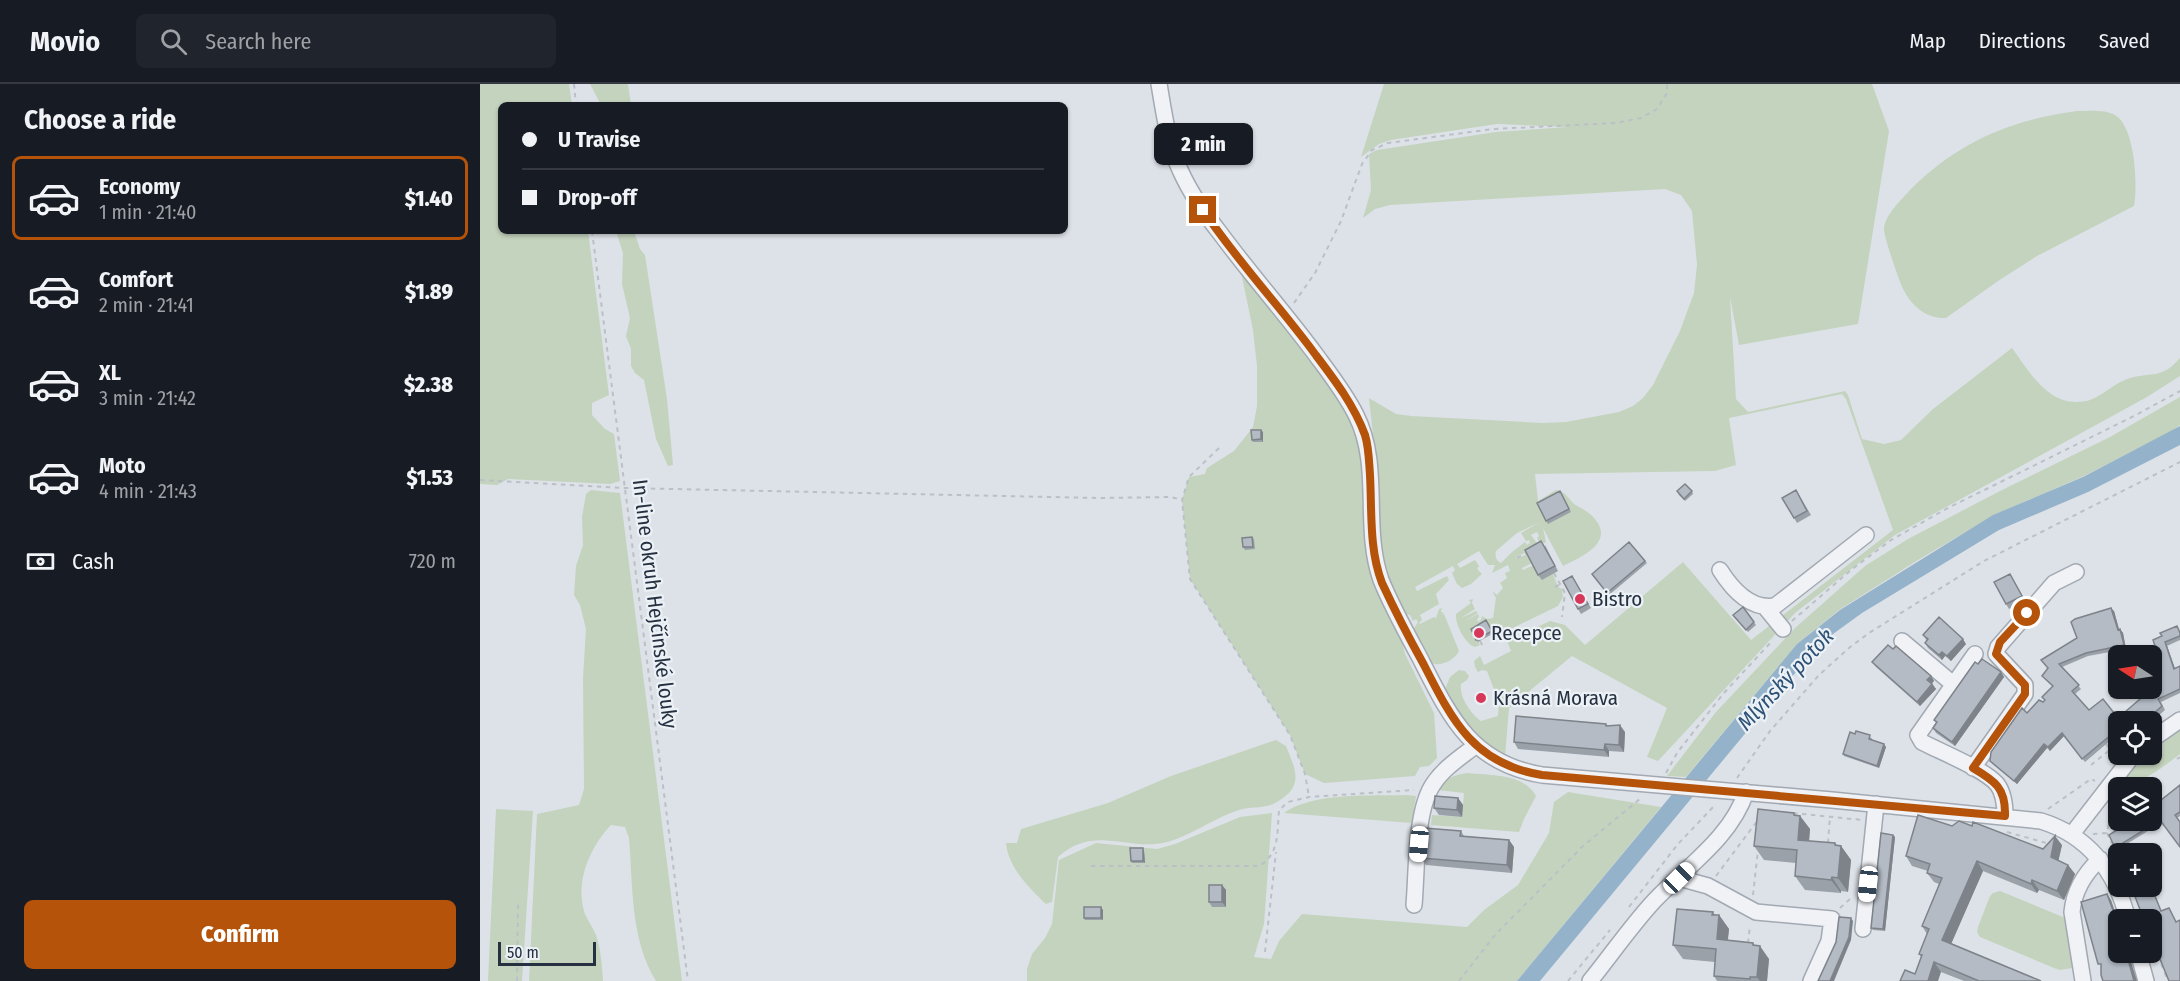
<!DOCTYPE html>
<meta charset="utf-8">
<style>
:root{--surface:#171b24;--page:#20242c;--text:#f1f3f6;--muted:#9ea1a6;--line:#363941;--accent:#b45309}
body{margin:0;font-family:"Fira Sans Condensed",sans-serif;background:var(--page);color:var(--text);height:100vh;display:flex;flex-direction:column;font-size:22px;white-space:nowrap}
*{box-sizing:border-box;margin:0}
p{font-size:20px;color:var(--muted)}
.icon{flex:none;width:33px;height:33px;fill:none;stroke:currentColor;stroke-width:2;stroke-linecap:round;stroke-linejoin:round}
.map{position:relative;flex:1;overflow:hidden}
.sheet{display:flex;flex-direction:column;background:var(--surface);width:480px}
.sheet>*{flex:none}
.guide{position:absolute;left:18px;top:18px;width:570px;height:132px;border-radius:9px;box-shadow:0 2px 4px #0004;display:grid;align-content:center;height:132px;padding:0 24px;background:var(--surface)}
.needle{width:39px;rotate:282deg}
.tools{position:absolute;left:1628px;top:561px;display:grid;gap:12px}
.tools a{display:grid;place-items:center;width:54px;height:54px;border-radius:9px;background:var(--surface);box-shadow:0 2px 4px #0004;font-size:30px}
.scale{position:absolute;left:18px;bottom:15px;width:98px;box-sizing:border-box;padding-left:6px;border:3px solid #253040;border-top:0;font-size:16px;line-height:21px;white-space:nowrap;color:#253040;-webkit-text-stroke:4px #ecf1f6;paint-order:stroke}
.end{position:absolute;width:27px;height:27px;margin:-14px;border:8px solid #b45309;background:#fff;box-shadow:0 0 0 3px #fff}
.from{border-radius:50%}
.bubble{position:absolute;height:42px;border-radius:9px;background:var(--surface);box-shadow:0 2px 4px #0004;font-size:20px;font-weight:800;line-height:42px;text-align:center}
.car{position:absolute;width:18px;height:36px;margin:-18px -9px;border-radius:8px;box-shadow:0 0 4px 2px #0007;background:linear-gradient(#fff 24%,#345 0 40%,#fff 0 76%,#345 0 86%,#fff 0)}
.guide b{display:flex;align-items:center;gap:21px;height:57px;font-size:22px}
.guide b+b{border-top:2px solid var(--line)}
.guide i{width:15px;height:15px;background:var(--text)}
ul{padding:0;list-style:none}
li{display:flex;align-items:center;gap:18px;height:84px;margin:0 12px 9px;padding:0 12px;border:3px solid transparent;border-radius:9px}
li div{flex:1}
li b{display:block;font-size:22px}
li em{font-style:normal;font-weight:800}
li.on{border-color:var(--accent)}
li>.icon{width:54px;height:54px;stroke-width:1.5}
h2{padding:0 24px;font-size:27px;line-height:72px}
.pay{display:flex;align-items:center;gap:15px;height:66px;padding:0 24px;font-size:22px}
.pay p{margin-inline-start:auto}
.cta{display:flex;gap:12px;margin-top:auto;padding:12px 24px}
.cta a{flex:1;height:69px;border-radius:9px;background:var(--accent);color:#fff;font-size:24px;font-weight:800;line-height:69px;text-align:center}
header{display:flex;align-items:center;gap:36px;box-sizing:border-box;height:84px;padding:0 30px;background:var(--surface);border-bottom:2px solid var(--line)}
header strong{font-size:28px}
nav{display:flex;gap:33px;margin-inline-start:auto;font-size:21px}
.search{width:420px;height:54px;background:var(--page);display:flex;align-items:center;gap:15px;box-sizing:border-box;padding:0 21px;border-radius:9px;color:var(--muted);font-size:22px}
main{display:flex;flex:1;min-height:0}
.map>svg:first-child{display:block}
.green{fill:#c4d3bd;fill-rule:evenodd}
.water{fill:#95b2cb}
.lines{fill:none;stroke-linecap:round;stroke-linejoin:round}
.minor-casing{stroke:#a2a9b2;stroke-width:18}
.path{stroke:#bbc0c7;stroke-width:2;stroke-dasharray:4.5 4.5;stroke-linecap:butt}
.minor{stroke:#f0f2f6;stroke-width:15}
.wall{fill:#9ba1a9}
.shaded-wall{fill:#7e838a}
.building{fill:#b4bbc5;stroke:#7e838a;stroke-width:1.5}
.route{stroke:#b45309;stroke-width:8}
.poi-dot{fill:#d73859;stroke:#ecf1f6;stroke-width:2}
.labels{text-anchor:middle;stroke-width:4.5;stroke-linejoin:round;paint-order:stroke}
.poi-label{font-size:21px;fill:#253040;stroke:#ecf1f6;text-anchor:start}
.street-label{font-size:21px;fill:#253040;stroke:#ecf1f6}
.water-label{font-size:22px;font-style:italic;fill:#2d5276;stroke:#ecf1f6}
</style>
<header>
<strong>Movio</strong>
<div class="search"><svg class="icon" aria-label="search" viewBox="0 0 24 24"><circle cx="10" cy="10" r="6"/><path d="M15 15l6 6"/></svg>Search here</div>
<nav><a>Map</a><a>Directions</a><a>Saved</a></nav>
</header>
<main>
<section class="sheet">
<h2>Choose a ride</h2>
<ul>
<li class="on"><svg class="icon" aria-label="car" viewBox="0 0 24 24"><path d="M5 17H2v-5l4-1 3-4h7l3 4 3 1v5h-3M9 17h6M6 11h13"/><circle cx="7" cy="17" r="2"/><circle cx="17" cy="17" r="2"/></svg><div><b>Economy</b><p>1 min · 21:40</p></div><em>$1.40</em></li>
<li><svg class="icon" aria-label="car" viewBox="0 0 24 24"><path d="M5 17H2v-5l4-1 3-4h7l3 4 3 1v5h-3M9 17h6M6 11h13"/><circle cx="7" cy="17" r="2"/><circle cx="17" cy="17" r="2"/></svg><div><b>Comfort</b><p>2 min · 21:41</p></div><em>$1.89</em></li>
<li><svg class="icon" aria-label="car" viewBox="0 0 24 24"><path d="M5 17H2v-5l4-1 3-4h7l3 4 3 1v5h-3M9 17h6M6 11h13"/><circle cx="7" cy="17" r="2"/><circle cx="17" cy="17" r="2"/></svg><div><b>XL</b><p>3 min · 21:42</p></div><em>$2.38</em></li>
<li><svg class="icon" aria-label="car" viewBox="0 0 24 24"><path d="M5 17H2v-5l4-1 3-4h7l3 4 3 1v5h-3M9 17h6M6 11h13"/><circle cx="7" cy="17" r="2"/><circle cx="17" cy="17" r="2"/></svg><div><b>Moto</b><p>4 min · 21:43</p></div><em>$1.53</em></li>
</ul>
<div class="pay"><svg class="icon" aria-label="cash" viewBox="0 0 24 24"><path d="M3 7h18v10H3z"/><circle cx="12" cy="12" r="2"/></svg>Cash<p>720 m</p></div>
<div class="cta"><a>Confirm</a></div>
</section>
<div class="map">
<svg width="1700" height="897" viewBox="0 0 1700 897">
<rect width="100%" height="100%" fill="#dde2e8"/>
<path class="green" d="M0,0H89L92,21H21V147H108L129,311L112,319V331L125,345L134,350L140,397L130,400L28,395L17,401L0,400Z
M110,0H148L151,21H121Z
M904,0H1392L1409,47L1378,240L1259,261L1250,213L1256,315L1268,328L1365,307L1368,311L1382,355L1404,360L1421,356L1453,325L1532,264C1551,290 1571,327 1610,316C1624,311 1635,298 1650,294C1672,288 1682,295 1700,274V292L1667,313L1415,451L1315,529L1178,677L1167,673L1187,624L1092,572L1029,624L1025,673C994,652 981,639 965,605L970,593L979,586L985,587L989,592L987,596L981,600C979,613 991,630 1001,637L1018,632L1019,619L1007,587L1002,586L998,588L995,583L994,577L1000,572L1004,581L1031,567L1027,557L1070,537L1085,541L1105,561L1203,478L1271,556L1413,446L1366,315L1362,310L1249,334L1256,381L1235,387L1055,390L1058,417L1076,406C1085,407 1088,414 1094,420C1099,423 1105,426 1110,430C1139,456 1104,472 1083,482L1063,444L1066,458L1061,461L1057,454L1059,452L1057,448L1051,451L1059,462L1036,473L1037,475L1047,470L1052,479L1042,484L1043,486L1054,481L1073,490L1078,503L1082,505L1083,513L1078,522L1012,554L1011,551L1014,549L993,547L1000,561L995,563C985,560 975,540 976,530L991,519L989,516L993,515L992,519L995,525L981,534L996,527L998,529L983,538L998,530L999,533L997,535L998,538L1001,536L1002,532L1007,535L1013,534L1016,514L1012,507L1017,511L1023,504L1020,499L1027,494L1025,489L1030,487L1028,481L1012,489L1015,481H1008L999,467L977,480L980,484L995,476L999,482L997,485L1002,490L991,500L982,504L977,500L972,489L975,486L973,482L935,503L937,507L967,492L969,496L956,510L959,520L940,531L942,536L939,539L940,540L954,533L956,534L959,525L962,524L961,528L964,529L961,531L964,530L979,567C975,576 961,583 951,579L933,546L938,538L936,535L933,537L930,531L925,530L907,494L901,472L896,379L889,314L916,330L931,332L1063,339L1086,338L1139,328L1153,322L1163,314L1173,301L1200,247L1214,209L1217,181L1212,127L1201,111L1185,105L910,121L895,125L883,134L891,106L889,70L897,66L1016,48L1088,43L1017,40L911,56L899,60L881,73ZM1060,438L1041,449L1046,457L1049,456L1050,459L1047,461L1045,458L1032,468L1021,479C1016,477 1015,472 1016,467L1037,449Z
M1597,27C1609,27 1624,25 1635,31C1655,42 1658,102 1654,122L1557,172L1518,197L1466,234C1446,235 1432,222 1423,205C1419,197 1403,150 1404,144C1406,130 1421,116 1430,106C1478,58 1530,36 1597,27Z
M136,147H154L160,165L165,171L187,315L193,381L188,382L176,355L164,296L155,289L151,282V265L146,252L150,234L142,200L143,169Z
M761,188L837,283L863,322L880,360L884,446L893,498L920,549L925,570L954,629L957,674L949,682L940,683L935,692L844,699L825,690L810,651L710,495L702,416L709,393L725,390L727,384L754,367L773,343L777,322V282L773,246Z
M1700,313V341L1692,347L1604,392L1516,430L1438,476L1359,526L1317,560L1206,693L1187,692L1236,628L1314,545L1385,482L1428,455L1522,406L1630,353Z
M111,406L140,409L202,897H176C150,855 153,802 149,754L145,743L131,741C110,763 94,799 105,830C108,837 113,844 116,851C121,865 122,882 123,897H49L57,730L99,721L104,705L103,594L106,545L100,521L94,511L96,482L103,461L102,433L106,410Z
M1700,647V670C1687,680 1657,704 1641,700V696L1665,671L1671,670L1672,663Z
M796,656L806,662C810,673 819,689 814,701C811,709 802,715 795,719C784,725 770,722 759,726C736,733 705,755 683,759C644,766 614,741 578,773L572,818L566,820C549,804 528,783 526,759H537L541,745L628,719L691,692Z
M989,689C1012,692 1043,689 1056,712L1044,735L1039,748L951,741L952,731L982,733L984,709L958,706C964,694 976,690 989,689Z
M1088,708L1181,723L1037,897H547V885L552,870L565,854L572,840L579,776L616,759L677,765L695,760L760,733L792,729L784,840L774,873L791,875L799,857L822,830L987,843L1004,826L1038,801L1069,749L1074,718Z
M927,711L936,712L932,739L804,729C832,708 892,712 927,711Z
M16,725L53,727L42,897H8Z
M1520,807L1583,833L1586,837L1593,881L1592,884L1580,886L1574,884L1500,853L1497,848L1498,843L1510,812L1513,809Z"/>
<path class="water" d="M1700,342V361L1608,408L1519,446L1382,529L1353,550L1331,570L1060,897H1037L1317,560L1360,526L1513,431L1603,393Z"/>
<g class="lines">
<g class="minor-casing">
<path id="minor" d="M679,0C684,29 688,61 701,88C711,110 725,130 740,149C771,191 805,229 836,271C850,290 865,309 876,331C902,382 882,442 901,496C912,523 926,548 940,574C970,633 991,679 1062,691L1352,716L1561,737C1609,752 1636,788 1648,836
M1240,486C1252,505 1271,526 1295,522L1386,451
M1285,523L1303,545
M1422,557L1473,600
M1495,570L1438,651L1442,658C1461,668 1504,685 1517,700C1524,709 1525,722 1525,732
M1671,656L1700,636
M1493,684L1545,610V601L1516,570L1518,563L1574,499L1596,488
M1592,750L1654,670
M1199,794L1228,802L1276,828L1352,835L1349,857L1331,897
M934,821C937,788 935,725 954,699C964,684 981,673 995,662
M1383,845L1396,720
M1658,868L1666,897
M1110,897C1131,871 1151,842 1174,817C1205,784 1251,754 1266,708
M1603,897L1592,828C1594,806 1604,790 1620,775"/>
</g>
<path class="path" d="M94,0L96,21
M112,147L208,897
M814,219L835,189L861,137L882,80L892,66L908,59L1013,45L1136,39L1161,34L1177,25L1187,9V0
M739,364L709,393L702,416L710,495L810,651L825,690L829,713
M0,396L145,404L618,414L691,413L702,416
M1037,474L1047,469
M1074,489L1085,509L1082,533
M1075,503L1087,497
M1312,537L1371,486L1411,456L1466,425L1654,332L1700,307
M1000,557L1004,564
M1626,660L1636,672
M1697,675L1700,673
M1611,681L1631,665
M1186,689L1197,669L1243,610L1293,556
M1257,694L1290,647L1339,591L1369,564L1389,549L1504,477L1700,378
M1646,703L1667,699
M1568,725L1611,695L1615,697
M1313,729L1382,736
M1527,748L1570,760
M1627,749L1638,773
M1613,750L1627,749L1629,738L1638,727
M1348,759L1350,732
M611,782H779C800,770 797,748 799,726L808,718L829,713L934,706
M1236,792L1278,736
M1273,811L1278,766
M1149,823L1198,760L1236,720
M1360,824L1371,814
M1671,855L1688,897
M1268,859L1270,841
M785,868L796,768
M37,897L38,818
M979,897L1015,851L1103,762L1161,714
M1088,897L1130,846"/>
<use href="#minor" class="minor"/>
</g>
<path class="wall" d="M783,348V358H773L772,356Z
M1316,406L1331,431L1317,439L1314,434Z
M1212,407L1213,410L1205,417L1198,410Z
M1082,410L1091,428L1068,440L1066,437Z
M772,453L774,455L775,465L765,466L763,463Z
M1149,458L1167,479L1129,511L1112,490Z
M1065,461L1078,487L1062,496L1058,491Z
M1530,490L1545,516L1529,525L1526,520Z
M1095,497L1111,524L1101,530L1098,525Z
M1263,523L1276,541L1268,548L1253,531Z
M1634,527L1639,545L1643,549L1646,565L1608,572L1582,583L1601,605L1595,610L1609,626L1638,634L1660,615L1677,568L1673,556L1700,547V556L1687,562L1695,584L1700,582V609L1681,618L1685,626L1671,638H1638V650L1605,678L1584,652L1570,667L1567,664L1537,700L1513,680L1510,677L1547,629L1565,617L1572,602L1562,592L1568,585L1561,576L1597,554Z
M1006,536L1014,549L998,558L996,556Z
M1443,551L1486,560L1471,577L1465,572L1462,576L1448,564L1445,559L1447,557Z
M1413,565L1451,592L1454,597L1452,599L1456,605L1440,622L1396,583L1392,578Z
M1498,580L1521,588L1524,593L1475,662L1456,649L1453,644L1456,639L1454,636Z
M1126,640L1128,642L1145,648L1144,668L1129,667V673L1038,665L1034,658Z
M1375,650L1392,654L1391,656L1406,663L1399,684L1364,672L1363,670Z
M1700,701V732L1697,734L1681,739L1637,766L1635,764L1671,736Z
M978,714L983,721L982,733L959,731L954,724Z
M1316,731L1320,732L1330,745L1329,757L1361,762L1371,776L1368,808L1361,807V809L1325,806L1315,792L1316,779L1284,776L1274,762Z
M1472,742H1492L1563,765L1582,761L1578,777L1588,781L1595,790L1584,816L1559,806L1557,809L1503,787L1471,859L1561,897H1484L1461,888L1435,890L1441,873L1439,870L1447,850L1442,842L1459,800L1454,798L1447,789L1448,787L1432,782L1426,772Z
M981,747L984,752L1029,756L1034,763L1032,789L946,781L941,774Z
M1413,751L1415,753L1405,847L1393,846L1391,844Z
M664,767L665,779H652L651,777Z
M742,801L746,806V823H732L729,818Z
M623,826V836H605L604,834Z
M1234,831H1239L1249,845L1248,856L1275,861L1289,875L1287,897H1237L1234,892L1235,878L1203,875L1193,861Z"/>
<path class="shaded-wall" d="M781,346L783,348V358L781,355Z
M1631,524L1634,527L1640,549L1638,546Z
M1640,545L1643,549L1646,565L1644,561Z
M1483,555L1486,560L1471,577L1467,572Z
M1685,558L1687,562L1696,588L1694,585Z
M1462,568L1465,572L1462,576L1459,571Z
M1521,588L1524,593L1475,662L1472,658Z
M1451,592L1454,597L1451,600L1447,596Z
M1452,600L1456,605L1440,622L1437,618Z
M1140,641L1145,648L1144,668L1139,661Z
M1582,649L1584,652L1570,667L1568,663Z
M1125,660L1129,667V673L1124,666Z
M1404,660L1406,663L1399,684L1397,682Z
M1564,660L1567,664L1537,700L1534,697Z
M978,714L983,721L982,733L977,726Z
M1314,729L1320,737V732L1330,745L1328,769L1318,756Z
M1413,751L1415,753L1405,847L1403,845Z
M1575,752L1582,761L1577,783L1571,773Z
M1029,756L1034,763L1032,789L1027,781Z
M1355,759L1361,767V762L1371,776L1368,808L1358,794Z
M663,764L664,767L665,779L663,777Z
M1497,777L1503,787L1469,865L1462,856Z
M1588,781L1595,790L1584,816L1577,807Z
M1352,793L1361,807V809L1351,796Z
M1552,796L1559,806L1557,809L1551,800Z
M742,801L746,806V823L742,818Z
M1627,810L1631,816L1638,836V840Z
M621,823L623,826V836L621,834Z
M1233,828L1239,837V831L1249,845L1246,869L1237,855Z
M1371,834L1373,837L1371,856L1354,897H1350Z
M1273,859L1279,867L1280,862L1289,875L1287,897H1280L1277,893Z
M1646,868H1648L1657,897H1654Z
M1454,878L1461,888L1458,897H1448Z"/>
<path class="building" d="M771,346H781V355L772,356Z
M1205,400L1212,407L1204,415L1197,407Z
M1316,406L1327,427L1314,434L1302,414Z
M1080,407L1089,425L1066,437L1057,419Z
M772,453L773,463H763L762,454Z
M1061,457L1075,482L1058,491L1045,466Z
M1149,458L1165,477L1127,509L1112,490Z
M1530,490L1542,512L1526,520L1514,498Z
M1092,492L1108,520L1098,525L1083,497Z
M1263,523L1274,538L1266,546L1253,531Z
M1631,524L1638,546L1640,545L1644,561L1606,569L1579,580L1599,601L1592,607L1609,626L1623,615L1638,634L1660,615L1655,604H1671V572H1666L1677,568L1673,556L1682,552L1680,549L1697,542L1700,549V552L1685,558L1694,585L1700,582V605L1678,615L1682,622L1664,638H1638V645L1602,675L1582,649L1568,663L1564,660L1534,697L1510,677L1511,668L1542,624L1547,629L1559,616L1563,618L1565,616L1562,613L1573,602L1562,592L1568,584L1561,576L1597,554L1591,538L1595,535Z
M1459,533L1483,555L1467,572L1462,568L1459,571L1445,559L1448,555L1443,551Z
M1006,536L1012,547L996,556L991,545Z
M1408,561L1413,565L1416,562L1451,592L1447,596L1452,600L1437,618L1392,578Z
M1502,575L1521,588L1472,658L1453,644L1457,638L1454,636L1495,578L1498,580Z
M1036,632L1126,640V642L1140,641L1139,661L1125,660L1124,666L1034,658Z
M1376,647L1390,651L1389,655L1404,660L1397,682L1363,670L1370,648L1375,650Z
M1700,701V728L1695,731L1700,738V763L1680,736L1635,764L1629,751L1652,736H1671V724Z
M955,712L978,714L977,726L954,724Z
M1278,725L1314,729V731L1320,732L1318,756L1355,759V761L1361,762L1358,794L1352,793L1351,796L1315,792L1317,766L1274,762Z
M1438,731L1472,742L1479,737L1492,742L1493,738L1563,765L1575,752L1571,773L1588,781L1577,807L1552,796L1551,800L1497,777L1462,856L1561,897H1499L1454,878L1448,897H1420L1425,886L1435,890L1442,871L1439,870L1449,845L1442,842L1462,794L1447,789L1450,780L1426,772Z
M944,744L981,747L980,752L1029,756L1027,781L941,774Z
M1401,749L1413,751L1403,845L1391,844Z
M650,764H663V777H651Z
M729,801H742V818H729Z
M1651,802H1671L1681,827L1689,824L1696,838L1700,836V897H1689L1671,853V836H1664Z
M1627,810L1638,840V868H1646L1654,897H1623L1621,891V880H1618L1601,818Z
M604,823H621V834H604Z
M1197,825L1233,828L1232,831H1239L1237,855L1273,859V861L1280,862L1277,893H1270V895L1234,892L1236,865L1193,861Z
M1359,833L1371,834L1369,853L1350,897H1338L1356,858Z"/>
<g class="lines">
<path class="route" d="M723,126C757,177 799,221 835,270C854,295 874,321 885,351C889,364 889,378 890,391C892,428 889,465 902,499C915,527 929,554 944,581C973,638 994,680 1062,691L1525,732C1526,704 1515,697 1493,684L1545,610V601L1516,570L1520,558L1547,529"/>
</g>
<g class="poi-dot">
<circle cx="1100" cy="515" r="6"/>
<circle cx="999" cy="549" r="6"/>
<circle cx="1001" cy="614" r="6"/>
</g>
<g class="labels">
<g class="poi-label">
<text x="1112" y="522">Bistro</text>
<text x="1011" y="556">Recepce</text>
<text x="1013" y="621">Krásná Morava</text>
</g>
<g class="street-label">
<text transform="translate(175 520) rotate(83)" y="7">In-line okruh Hejčínské louky</text>
</g>
<g class="water-label">
<text transform="translate(1305 595) rotate(-47)" y="8">Mlýnský potok</text>
</g>
</g>
</svg>
<div class="tools">
<a><svg class="needle" viewBox="-14 -14 28 28"><path d="M0-13l5 13h-10z" fill="#e53935"/><path d="M0 13l5-13h-10z" fill="#9ea1a6"/></svg></a>
<a><svg class="icon" aria-label="locate" viewBox="0 0 24 24"><circle cx="12" cy="12" r="6"/><path d="M12 2v4M12 18v4M2 12h4M18 12h4"/></svg></a>
<a><svg class="icon" aria-label="layers" viewBox="0 0 24 24"><path d="M12 4l9 5-9 5-9-5zM3 14l9 5 9-5"/></svg></a>
<a>+</a>
<a>−</a>
</div>
<div class="scale">50 m</div>
<i class="end from" style="left:1547px;top:529px"></i>
<i class="end" style="left:723px;top:126px"></i>
<div class="bubble" style="left:674px;top:39px;width:99px">2 min</div>
<i class="car" style="left:939px;top:760px;rotate:185deg"></i>
<i class="car" style="left:1199px;top:794px;rotate:45deg"></i>
<i class="car" style="left:1388px;top:800px;rotate:186deg"></i>
<div class="guide">
<b><i class="from"></i>U Travise</b>
<b><i></i>Drop-off</b>
</div>
</div>
</main>
